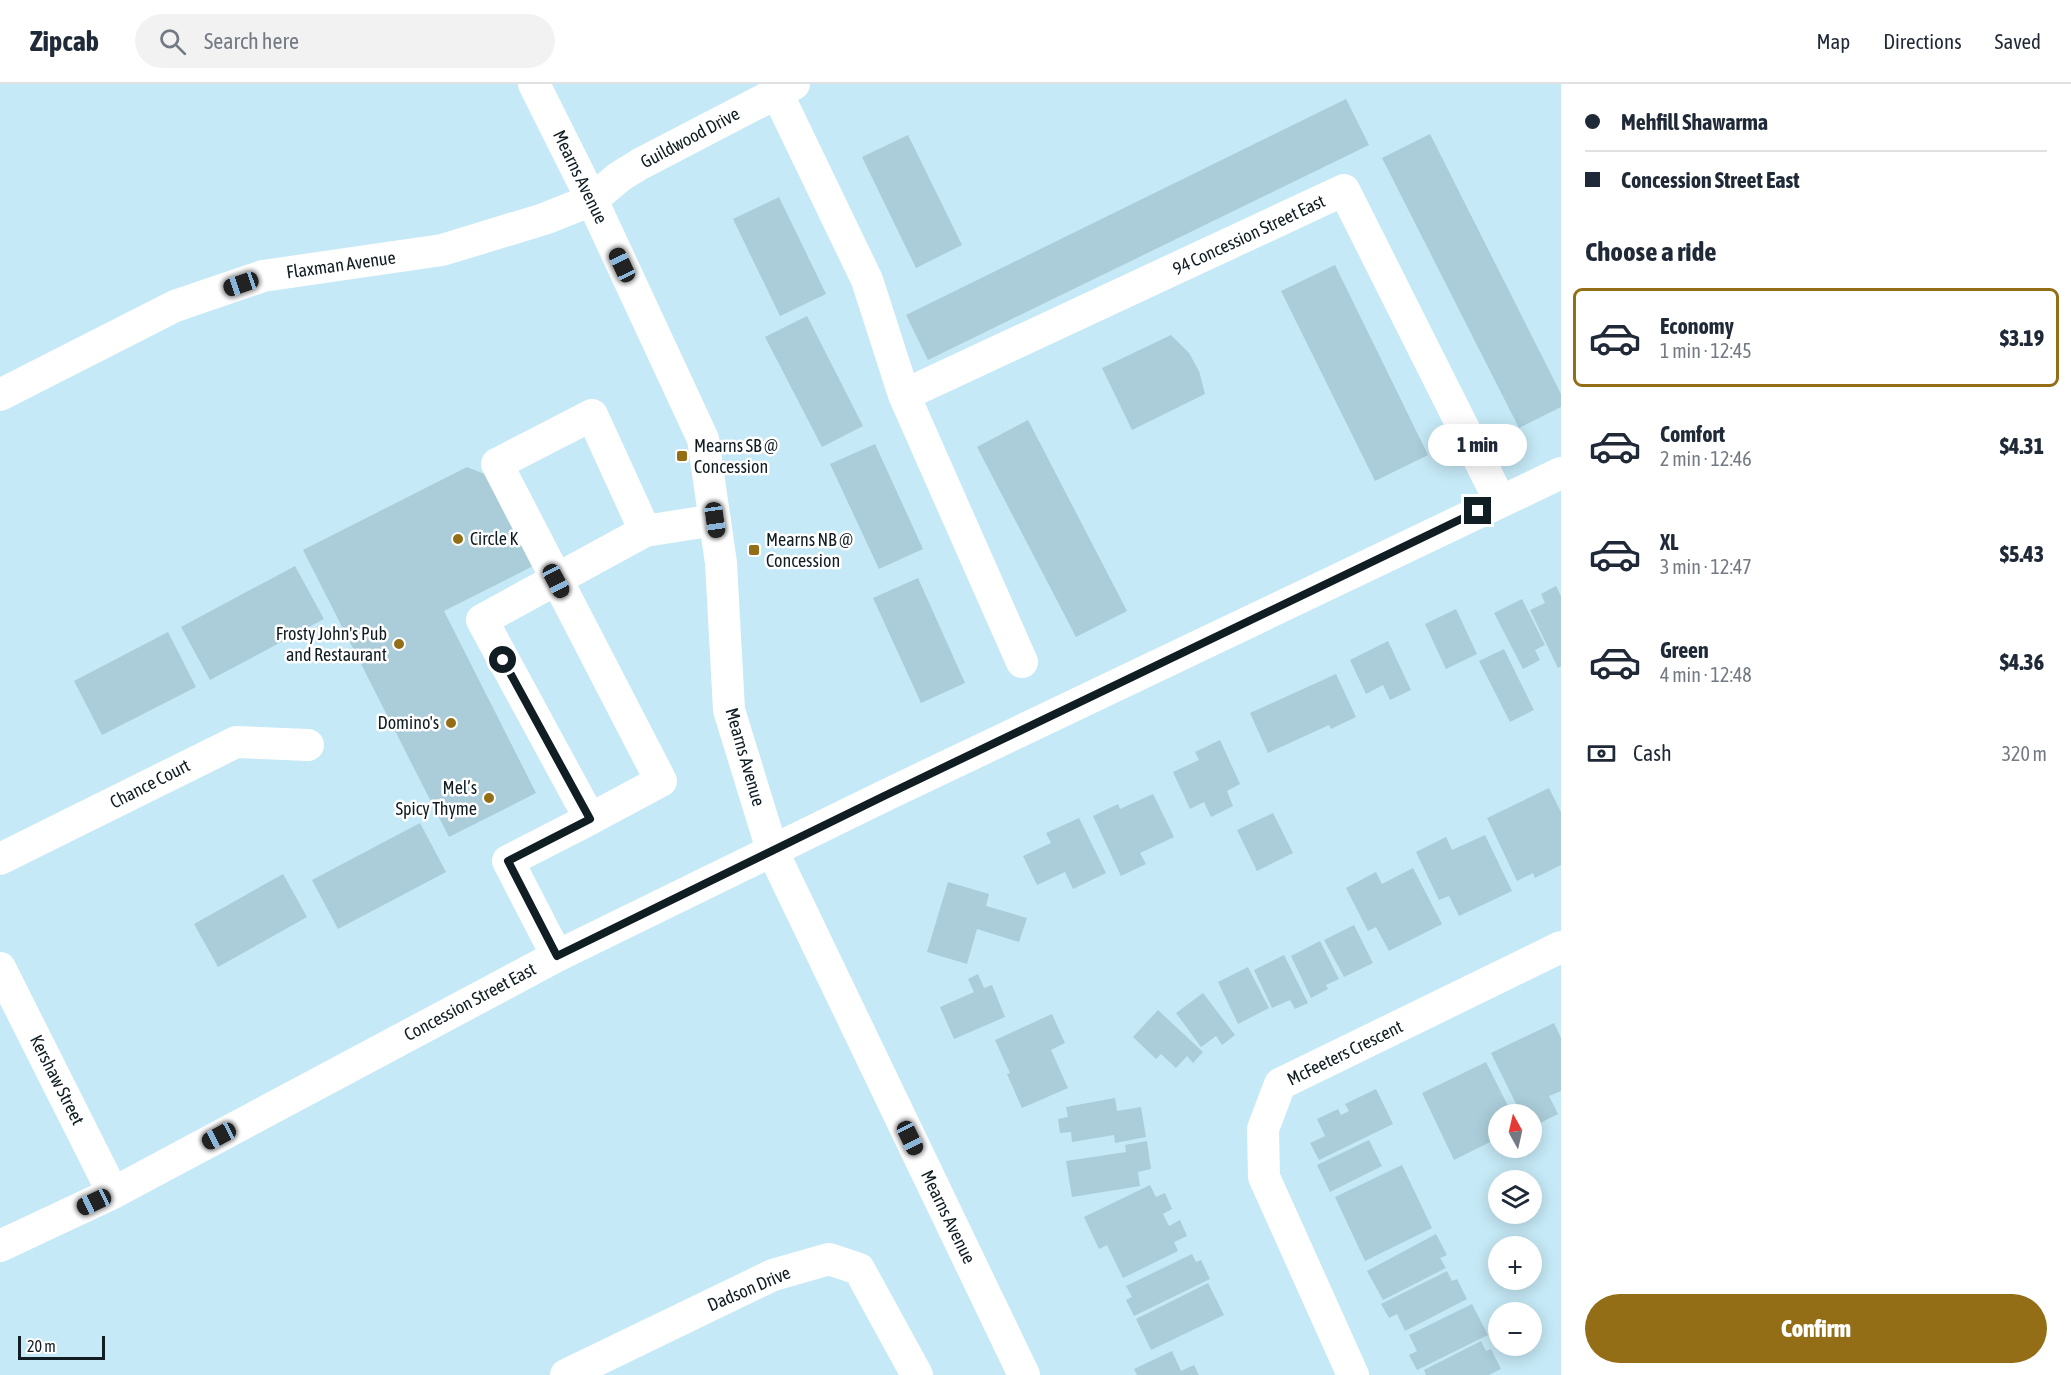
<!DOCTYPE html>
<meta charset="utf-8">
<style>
:root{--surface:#fff;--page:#f2f2f3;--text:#1f2937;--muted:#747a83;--line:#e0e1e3;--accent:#946e17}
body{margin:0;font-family:"Asap Condensed",sans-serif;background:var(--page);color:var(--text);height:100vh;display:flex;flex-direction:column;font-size:22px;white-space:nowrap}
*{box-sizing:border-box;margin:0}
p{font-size:20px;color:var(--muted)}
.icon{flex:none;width:33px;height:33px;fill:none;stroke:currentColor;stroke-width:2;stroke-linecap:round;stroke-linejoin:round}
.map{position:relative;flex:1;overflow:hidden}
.side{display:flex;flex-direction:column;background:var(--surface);width:510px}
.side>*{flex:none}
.hud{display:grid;align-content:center;height:132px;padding:0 24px;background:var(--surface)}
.needle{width:39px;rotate:352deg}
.fabs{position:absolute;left:1488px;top:1020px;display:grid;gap:12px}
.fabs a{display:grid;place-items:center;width:54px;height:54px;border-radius:50%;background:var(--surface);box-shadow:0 3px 15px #0003;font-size:30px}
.scale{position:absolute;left:18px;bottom:15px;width:87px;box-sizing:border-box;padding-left:6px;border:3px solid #101d22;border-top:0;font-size:16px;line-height:21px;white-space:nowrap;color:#101d22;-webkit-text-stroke:4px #fff;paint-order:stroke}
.end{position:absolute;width:27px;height:27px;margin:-14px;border:8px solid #101d22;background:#fff;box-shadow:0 0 0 3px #fff}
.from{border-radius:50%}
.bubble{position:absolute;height:42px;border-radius:21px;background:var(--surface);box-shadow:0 3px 15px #0003;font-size:20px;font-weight:800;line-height:42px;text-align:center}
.car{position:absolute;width:18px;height:36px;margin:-18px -9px;border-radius:8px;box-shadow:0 0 4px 2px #0007;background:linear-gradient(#222 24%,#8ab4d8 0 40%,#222 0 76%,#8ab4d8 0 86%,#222 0)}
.hud b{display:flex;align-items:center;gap:21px;height:57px;font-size:22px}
.hud b+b{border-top:2px solid var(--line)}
.hud i{width:15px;height:15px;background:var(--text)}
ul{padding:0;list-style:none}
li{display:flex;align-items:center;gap:18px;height:99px;margin:0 12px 9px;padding:0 12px;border:3px solid transparent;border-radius:9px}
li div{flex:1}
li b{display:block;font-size:22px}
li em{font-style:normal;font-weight:800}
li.selected{border-color:var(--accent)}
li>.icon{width:54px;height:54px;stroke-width:1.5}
h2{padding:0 24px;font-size:27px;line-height:72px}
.pay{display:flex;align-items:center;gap:15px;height:66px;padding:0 24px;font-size:22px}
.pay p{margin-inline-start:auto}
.cta{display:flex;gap:12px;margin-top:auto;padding:12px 24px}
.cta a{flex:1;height:69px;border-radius:36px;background:var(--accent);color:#fff;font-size:24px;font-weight:800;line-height:69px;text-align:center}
header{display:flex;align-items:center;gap:36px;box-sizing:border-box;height:84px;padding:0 30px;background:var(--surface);border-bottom:2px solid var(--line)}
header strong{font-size:28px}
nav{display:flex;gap:33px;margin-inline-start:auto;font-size:21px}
.search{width:420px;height:54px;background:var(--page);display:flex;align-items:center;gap:15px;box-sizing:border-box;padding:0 21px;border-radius:33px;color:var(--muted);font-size:22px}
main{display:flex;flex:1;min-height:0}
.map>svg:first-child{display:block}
.building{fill:#aacdd9}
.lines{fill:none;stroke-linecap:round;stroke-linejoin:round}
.minor{stroke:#fff;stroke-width:32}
.route{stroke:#101d22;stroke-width:8}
.poi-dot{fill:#946e17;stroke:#fff;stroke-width:2}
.labels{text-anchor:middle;stroke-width:5;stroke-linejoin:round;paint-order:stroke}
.street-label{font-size:18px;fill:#101d22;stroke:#fff}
.poi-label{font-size:18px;fill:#101d22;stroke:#fff;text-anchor:start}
</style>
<header>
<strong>Zipcab</strong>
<div class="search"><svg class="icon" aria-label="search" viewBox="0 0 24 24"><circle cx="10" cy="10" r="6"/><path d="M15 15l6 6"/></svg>Search here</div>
<nav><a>Map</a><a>Directions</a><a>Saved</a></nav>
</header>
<main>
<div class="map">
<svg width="1561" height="1291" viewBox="0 0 1561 1291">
<rect width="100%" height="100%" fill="#c5e9f6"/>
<path class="building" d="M1346,15L1369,61L928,276L906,231Z
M1430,50L1561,310V323L1519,344L1382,74Z
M908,51L962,161L916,184L862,73Z
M779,113L826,210L780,232L733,135Z
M1335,181L1428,371L1375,397L1281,207Z
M807,232L863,342L822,363L765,253Z
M1171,251L1189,269L1199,287L1205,310L1132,346L1102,284Z
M1028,336L1127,527L1076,553L977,363Z
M875,360L923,465L879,485L830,380Z
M467,383L487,391L533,482L444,527L536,709L449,753L303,466Z
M295,482L324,535L210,596L181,543Z
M918,494L965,599L921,619L873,514Z
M1556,502L1561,512V582L1558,584L1530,526L1545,519L1541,510Z
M1522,515L1545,561L1535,566L1540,576L1523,585L1494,529Z
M1456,525L1477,570L1446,585L1425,540Z
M168,548L196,603L102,651L74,597Z
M1388,557L1411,606L1390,616L1383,601L1366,610L1350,576Z
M1504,565L1534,626L1510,638L1479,577Z
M1336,590L1356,633L1331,645L1329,641L1268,669L1250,629Z
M1220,656L1240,700L1227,707L1233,722L1211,733L1204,718L1190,725L1173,688L1199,676L1195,668Z
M1549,704L1561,728V781L1535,794L1533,789L1517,797L1487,734Z
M1153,710L1174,753L1140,769L1146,780L1121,792L1093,732L1118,720L1120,725Z
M1273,729L1293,769L1257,787L1237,746Z
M1079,734L1106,789L1073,805L1065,788L1037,801L1023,772L1051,759L1046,749Z
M420,739L446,788L338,845L312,796Z
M1485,751L1512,807L1459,832L1449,812L1439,816L1416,768L1446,753L1452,766Z
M1413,784L1442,840L1389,867L1376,843L1368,847L1346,804L1376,788L1382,800Z
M283,790L307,833L218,883L194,840Z
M948,798L989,810L986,822L1027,834L1019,858L977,845L967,880L927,868Z
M1354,841L1373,879L1344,893L1324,856Z
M1320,857L1339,895L1326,901L1328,905L1311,914L1291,872Z
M1284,871L1308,919L1295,925L1290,916L1272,924L1254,886Z
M1248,883L1269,924L1238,940L1218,898Z
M978,890L984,904L992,901L1005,933L954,955L940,923L974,908L968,895Z
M1203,909L1235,951L1222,961L1216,952L1201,963L1176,929Z
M1158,926L1203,968L1193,979L1187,972L1176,984L1161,970L1156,975L1133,953Z
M1052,930L1065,959L1051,966L1068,1004L1022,1024L1007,990L1010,989L995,956Z
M1554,939L1561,954V1007L1549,1012L1558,1030L1532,1043V1030H1521L1491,969Z
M1486,978L1512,1030H1498V1054L1454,1076L1422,1009Z
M1376,1005L1393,1040L1319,1076L1310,1059L1325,1052L1317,1035L1338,1025L1341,1031L1349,1027L1345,1020Z
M1115,1014L1117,1027L1141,1023L1146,1053L1115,1059L1114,1051L1072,1058L1071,1048L1060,1049L1058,1035L1068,1033L1066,1023Z
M1369,1056L1382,1082L1330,1108L1317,1081Z
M1147,1057L1151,1085L1138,1088L1140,1102L1072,1113L1066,1077L1126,1068L1125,1061Z
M1402,1081L1432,1144L1365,1177L1335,1113Z
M1150,1101L1156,1113L1165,1109L1172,1125L1163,1130L1169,1142L1180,1136L1187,1152L1174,1158L1178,1167L1123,1194L1107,1161L1099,1165L1084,1133Z
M1436,1150L1447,1171L1440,1174L1446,1184L1383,1216L1367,1187Z
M1192,1170L1196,1178L1201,1176L1210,1195L1134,1232L1126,1216L1132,1213L1126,1202Z
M1447,1187L1452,1197L1457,1195L1467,1215L1405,1247L1397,1230L1389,1234L1381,1220Z
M1208,1199L1224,1231L1151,1266L1136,1235Z
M1472,1220L1488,1251L1417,1286L1409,1271L1417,1267L1409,1251Z
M1481,1257L1486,1267L1491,1265L1501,1285L1489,1291H1426L1424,1286Z
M1172,1267L1181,1287L1194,1281L1199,1291H1137L1134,1285Z"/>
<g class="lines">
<path class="minor" d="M534,0L592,116L703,355L721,479L729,626L772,766L1024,1291
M777,9L867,196L904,311L1022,578
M0,311L175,222L263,192L442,166L544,135L592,116L619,93L640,80L794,0
M904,311L1344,106L1500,417
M645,447L715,436
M0,775L236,658L308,661
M557,872L508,777L590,735L482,536L645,447L592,331L497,380L661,697L590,735
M0,884L113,1109
M0,1162L113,1109L557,872L882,713L1561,389
M566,1291L773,1191L829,1175L859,1185L917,1291
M1353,1291L1264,1093L1263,1045L1280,1000L1561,863"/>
</g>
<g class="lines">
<path class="route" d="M503,576L590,735L508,777L557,872L882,713L1478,427"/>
</g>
<g class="poi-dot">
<rect x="676" y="366" width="12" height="12" rx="3"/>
<circle cx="458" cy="455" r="6"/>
<rect x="748" y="460" width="12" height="12" rx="3"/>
<circle cx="399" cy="560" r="6"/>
<circle cx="451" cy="639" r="6"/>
<circle cx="489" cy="714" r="6"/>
</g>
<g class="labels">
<g class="street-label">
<text transform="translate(690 54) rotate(-28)" y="6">Guildwood Drive</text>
<text transform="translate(580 93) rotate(64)" y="6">Mearns Avenue</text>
<text transform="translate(1249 151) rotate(-25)" y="6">94 Concession Street East</text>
<text transform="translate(341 181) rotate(-8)" y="6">Flaxman Avenue</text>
<text transform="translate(745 673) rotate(74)" y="6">Mearns Avenue</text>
<text transform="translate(150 700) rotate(-27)" y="6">Chance Court</text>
<text transform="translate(470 918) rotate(-28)" y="6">Concession Street East</text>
<text transform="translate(1345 969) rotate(-26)" y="6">McFeeters Crescent</text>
<text transform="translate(57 996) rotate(63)" y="6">Kershaw Street</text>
<text transform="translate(948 1133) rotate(64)" y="6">Mearns Avenue</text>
<text transform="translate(749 1205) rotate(-23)" y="6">Dadson Drive</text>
</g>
<g class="poi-label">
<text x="694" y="368">Mearns SB @<tspan x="694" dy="21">Concession</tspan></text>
<text x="470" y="461">Circle K</text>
<text x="766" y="462">Mearns NB @<tspan x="766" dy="21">Concession</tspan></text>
<text x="387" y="556" text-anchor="end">Frosty John's Pub<tspan x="387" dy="21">and Restaurant</tspan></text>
<text x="439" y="645" text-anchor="end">Domino's</text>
<text x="477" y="710" text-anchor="end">Mel’s<tspan x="477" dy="21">Spicy Thyme</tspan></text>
</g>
</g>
</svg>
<div class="fabs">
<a><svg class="needle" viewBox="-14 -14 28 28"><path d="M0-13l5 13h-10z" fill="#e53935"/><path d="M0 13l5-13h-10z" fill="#747a83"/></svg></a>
<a><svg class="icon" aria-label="layers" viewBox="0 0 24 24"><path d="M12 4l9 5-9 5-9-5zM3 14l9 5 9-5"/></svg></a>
<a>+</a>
<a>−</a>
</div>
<div class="scale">20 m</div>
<i class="end from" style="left:503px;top:576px"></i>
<i class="end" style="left:1478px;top:427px"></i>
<div class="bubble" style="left:1428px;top:340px;width:99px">1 min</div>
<i class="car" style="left:622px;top:181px;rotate:335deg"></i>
<i class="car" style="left:241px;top:200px;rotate:251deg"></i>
<i class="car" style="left:715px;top:436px;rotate:172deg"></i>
<i class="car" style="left:556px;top:497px;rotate:152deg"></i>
<i class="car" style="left:219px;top:1052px;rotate:242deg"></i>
<i class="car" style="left:910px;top:1054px;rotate:154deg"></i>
<i class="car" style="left:94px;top:1118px;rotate:245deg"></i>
</div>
<section class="side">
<div class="hud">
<b><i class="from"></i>Mehfill Shawarma</b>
<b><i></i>Concession Street East</b>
</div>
<h2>Choose a ride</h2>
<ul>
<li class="selected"><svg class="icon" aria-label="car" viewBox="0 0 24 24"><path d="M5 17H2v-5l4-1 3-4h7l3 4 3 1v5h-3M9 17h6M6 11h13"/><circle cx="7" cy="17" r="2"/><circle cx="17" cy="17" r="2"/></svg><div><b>Economy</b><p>1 min · 12:45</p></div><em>$3.19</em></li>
<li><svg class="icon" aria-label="car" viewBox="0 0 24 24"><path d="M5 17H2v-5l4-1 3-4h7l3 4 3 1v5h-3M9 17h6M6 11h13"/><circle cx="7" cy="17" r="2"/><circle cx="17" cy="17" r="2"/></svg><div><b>Comfort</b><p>2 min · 12:46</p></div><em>$4.31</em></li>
<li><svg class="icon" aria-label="car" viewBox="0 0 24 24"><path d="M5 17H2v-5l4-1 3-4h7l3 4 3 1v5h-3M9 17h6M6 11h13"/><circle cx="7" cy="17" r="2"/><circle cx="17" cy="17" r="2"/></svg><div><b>XL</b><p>3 min · 12:47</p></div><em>$5.43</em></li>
<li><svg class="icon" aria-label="car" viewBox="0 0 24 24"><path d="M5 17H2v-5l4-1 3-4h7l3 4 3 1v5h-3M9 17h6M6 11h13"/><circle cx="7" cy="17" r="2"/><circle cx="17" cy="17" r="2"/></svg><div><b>Green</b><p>4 min · 12:48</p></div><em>$4.36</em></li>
</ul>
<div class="pay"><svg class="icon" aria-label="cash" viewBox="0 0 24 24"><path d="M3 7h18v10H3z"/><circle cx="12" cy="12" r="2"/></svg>Cash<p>320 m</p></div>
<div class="cta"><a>Confirm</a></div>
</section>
</main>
